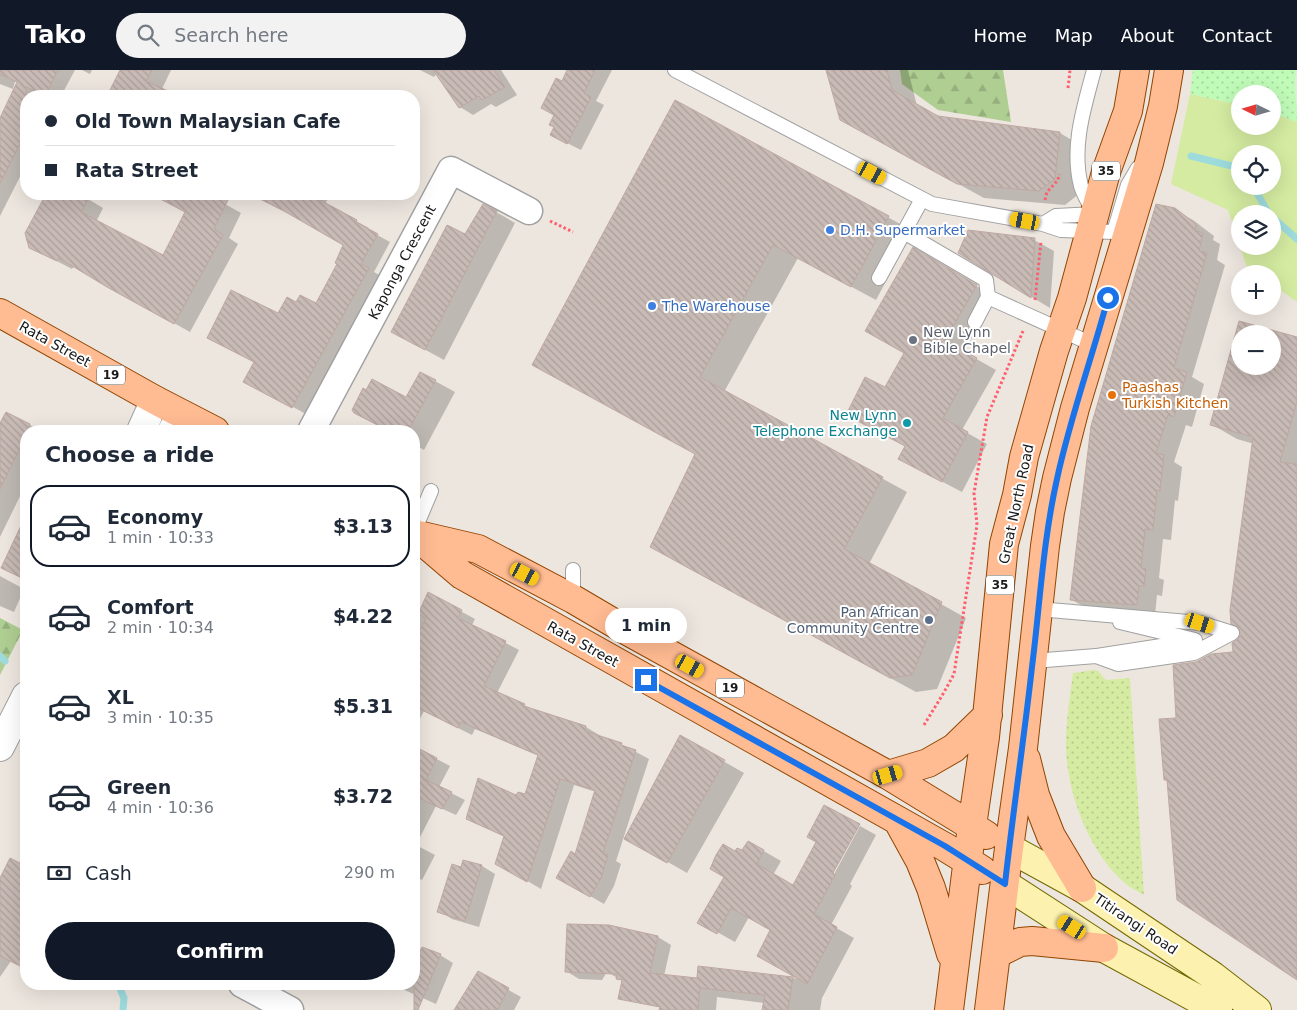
<!DOCTYPE html>
<meta charset="utf-8">
<style>
:root{--surface:#fff;--page:#f2f2f3;--text:#1f2937;--muted:#747a83;--line:#e0e1e3;--accent:#111827}
body{margin:0;font-family:"DejaVu Sans",sans-serif;background:var(--page);color:var(--text);height:100vh;display:flex;flex-direction:column;font-size:19px;white-space:nowrap}
*{box-sizing:border-box;margin:0}
p{font-size:16px;color:var(--muted)}
.icon{flex:none;width:28px;height:28px;fill:none;stroke:currentColor;stroke-width:2;stroke-linecap:round;stroke-linejoin:round}
.map{position:relative;flex:1;overflow:hidden}
.side{position:absolute;left:20px;top:355px;width:400px;height:565px;display:flex;flex-direction:column;background:var(--surface);border-radius:20px;box-shadow:0 5px 20px #0002}
.side>*{flex:none}
.guide{position:absolute;left:20px;top:20px;width:400px;height:110px;border-radius:20px;box-shadow:0 5px 20px #0002;display:grid;align-content:center;height:110px;padding:0 25px;background:var(--surface)}
.needle{width:32px;rotate:275deg}
.fabs{position:absolute;left:1231px;top:15px;display:grid;gap:10px}
.fabs a{display:grid;place-items:center;width:50px;height:50px;border-radius:50%;background:var(--surface);box-shadow:0 5px 20px #0002;font-size:25px}
.end{position:absolute;width:22px;height:22px;margin:-11px;border:6px solid #1a73e8;background:#fff;box-shadow:0 0 0 2px #fff}
.from{border-radius:50%}
.bubble{position:absolute;height:35px;border-radius:18px;background:var(--surface);box-shadow:0 5px 20px #0002;font-size:16px;font-weight:600;line-height:35px;text-align:center}
.car{position:absolute;width:15px;height:30px;margin:-15px -8px;border-radius:6px;box-shadow:0 0 4px 1px #0007;background:linear-gradient(#f5c518 24%,#345 0 40%,#f5c518 0 76%,#345 0 86%,#f5c518 0)}
.guide b{display:flex;align-items:center;gap:18px;height:48px;font-size:19px}
.guide b+b{border-top:1px solid var(--line)}
.guide i{width:12px;height:12px;background:var(--text)}
ul{padding:0;list-style:none}
li{display:flex;align-items:center;gap:15px;height:82px;margin:0 10px 8px;padding:0 15px;border:2px solid transparent;border-radius:20px}
li div{flex:1}
li b{display:block;font-size:19px}
li em{font-style:normal;font-weight:600}
li.selected{border-color:var(--accent)}
li>.icon{width:45px;height:45px;stroke-width:1.5}
h2{padding:0 25px;font-size:22px;line-height:60px}
.pay{display:flex;align-items:center;gap:12px;height:55px;padding:0 25px;font-size:19px}
.pay p{margin-inline-start:auto}
.primary-button{display:flex;gap:10px;margin-top:auto;padding:10px 25px}
.primary-button a{flex:1;height:58px;border-radius:30px;background:var(--accent);color:#fff;font-size:20px;font-weight:600;line-height:58px;text-align:center}
header{display:flex;align-items:center;gap:30px;box-sizing:border-box;height:70px;padding:0 25px;background:var(--accent);color:#fff}
header strong{font-size:24px}
nav{display:flex;gap:28px;margin-inline-start:auto;font-size:18px}
.search{width:350px;height:45px;background:var(--page);display:flex;align-items:center;gap:12px;box-sizing:border-box;padding:0 18px;border-radius:28px;color:var(--muted);font-size:19px}
.map>svg:first-child{display:block}
.grass{fill:#d4eba1;fill-rule:evenodd}
.forest{fill:url(#forest-firs)}
.park{fill:url(#park-dots)}
.garden{fill:url(#garden-dots)}
.shadow{fill:#0003;fill-rule:evenodd}
.lines{fill:none;stroke-linecap:round;stroke-linejoin:round}
.stream{stroke:#9ddbdd;stroke-width:7}
.building{fill:url(#building-back-hatch);stroke:#bfa8a1;fill-rule:evenodd}
.service-casing{stroke:#a1a1a1;stroke-width:16}
.minor-casing{stroke:#a1a1a1;stroke-width:29}
.tertiary-casing{stroke:#a1a1a1;stroke-width:30}
.secondary-casing{stroke:#736900;stroke-width:30}
.primary-casing{stroke:#914500;stroke-width:30}
.path{stroke:#ff5e6d;stroke-width:3;stroke-dasharray:2.5 2.5;stroke-linecap:butt}
.service{stroke:#fff;stroke-width:14}
.minor{stroke:#fff;stroke-width:26}
.tertiary{stroke:#fff;stroke-width:28}
.secondary{stroke:#fcf1ae;stroke-width:28}
.primary{stroke:#ffbb92;stroke-width:28}
.route{stroke:#1a73e8;stroke-width:6}
.shop-dot{fill:#3f7fe0;stroke:#fff;stroke-width:2}
.worship-dot{fill:#6b7280;stroke:#fff;stroke-width:2}
.food-dot{fill:#e8710a;stroke:#fff;stroke-width:2}
.culture-dot{fill:#0f9aa8;stroke:#fff;stroke-width:2}
.service-dot{fill:#5c6f8a;stroke:#fff;stroke-width:2}
.labels{text-anchor:middle;stroke-width:4;stroke-linejoin:round;paint-order:stroke}
.shield{fill:#fff;stroke:#5f5f5f;stroke-width:1}
.shield-label{font-size:12px;font-weight:bold;fill:#1a1a1a}
.shop-label{font-size:14px;fill:#366cbe;stroke:#fff;text-anchor:start}
.street-label{font-size:14px;fill:#1a1a1a;stroke:#fff}
.worship-label{font-size:14px;fill:#5b616d;stroke:#fff;text-anchor:start}
.food-label{font-size:14px;fill:#c56008;stroke:#fff;text-anchor:start}
.culture-label{font-size:14px;fill:#0d838f;stroke:#fff;text-anchor:end}
.service-label{font-size:14px;fill:#4e5e75;stroke:#fff;text-anchor:end}
</style>
<header>
<strong>Tako</strong>
<div class="search"><svg class="icon" aria-label="search" viewBox="0 0 24 24"><circle cx="10" cy="10" r="6"/><path d="M15 15l6 6"/></svg>Search here</div>
<nav><a>Home</a><a>Map</a><a>About</a><a>Contact</a></nav>
</header>
<div class="map">
<svg width="1297" height="940" viewBox="0 0 1297 940">
<defs>
<pattern id="forest-firs" width="22" height="20" patternUnits="userSpaceOnUse" patternTransform="scale(1.25)"><rect width="22" height="20" fill="#afce92"/><path d="M5 1l3.5 6h-7zM16 11l3.5 6h-7z" fill="#96b07d"/></pattern>
<pattern id="park-dots" width="8" height="8" patternUnits="userSpaceOnUse" patternTransform="scale(1.25)"><rect width="8" height="8" fill="#c0fbb8"/><path d="M2 2h.1M6 6h.1" fill="none" stroke="#a4d79e" stroke-width="1.8" stroke-linecap="round"/></pattern>
<pattern id="garden-dots" width="8" height="8" patternUnits="userSpaceOnUse" patternTransform="scale(1.25)"><rect width="8" height="8" fill="#d4eba1"/><path d="M2 2h.1M6 6h.1" fill="none" stroke="#b5c98a" stroke-width="1.8" stroke-linecap="round"/></pattern>
<pattern id="building-back-hatch" width="6" height="6" patternUnits="userSpaceOnUse" patternTransform="scale(1.25)"><rect width="6" height="6" fill="#c8bab5"/><path d="M-1 5l2 2M0 0l6 6M5-1l2 2" fill="none" stroke="#ab9f9b"/></pattern>
</defs>
<rect width="100%" height="100%" fill="#ede6df"/>
<path class="grass" d="M1190,24L1240,35V56H1272L1273,43L1297,52V232L1273,215L1272,204C1245,204 1248,200 1240,176H1272V144H1240V176L1228,140L1171,114ZM1240,84H1272V116H1240Z"/>
<path class="forest" d="M900,0H1003L1011,52L938,40L902,14Z
M0,548L23,560L0,605Z"/>
<path class="park" d="M1193,0H1296C1294,17 1297,35 1297,52L1273,43L1272,24H1240V35L1190,24Z"/>
<path class="garden" d="M1094,600L1098,601L1106,610L1130,608L1144,825C1138,821 1130,818 1125,813C1089,783 1066,721 1066,675C1066,651 1070,627 1073,603Z"/>
<path class="shadow" d="M0,0H18L13,19L0,14Z
M31,0H75L61,26H26V95L0,146V63Z
M82,0H92L90,4Z
M121,0H171L162,19L177,26H108Z
M420,0H439L434,7Z
M463,0H501L517,25L496,37L491,34L473,45L460,37Z
M569,0H612L596,31L604,35L581,80L565,72L556,57V45L562,13Z
M828,0H908L917,36L937,47L1060,63L1085,78L1080,123L1065,135L984,128L867,64Z
M676,31L913,161L876,230L798,188L724,322L907,422L869,494L966,548L937,619L916,622L676,491L696,384Z
M47,124H76L88,129L103,138L96,152L164,187L187,142L152,124H207L241,143L229,168L238,174L190,262L124,225L74,196L72,199L30,177L27,163Z
M251,124H331L325,134L369,158L368,160L390,172L374,202L381,206L306,344L258,318L279,245L297,234L316,235L339,194L345,175L298,148Z
M1174,140L1193,150L1214,166L1213,170L1220,174L1217,190L1225,195L1192,307L1204,314L1192,357L1186,355L1174,392L1182,397L1178,431L1175,430L1171,470L1163,469L1159,508L1164,510L1162,526L1157,525L1155,545L1090,540L1072,530Z
M496,142L515,153L444,290L411,272L466,166Z
M1034,170L1054,181L1050,238L959,183Z
M913,179L995,227L964,282L996,300L962,360L987,374L962,422L918,399L906,376L885,319L905,283Z
M1240,252L1297,268V908L1169,712L1165,710L1178,649L1196,593L1234,583L1242,565L1240,557L1254,374L1237,369L1211,354ZM1240,264H1272V296H1240Z
M435,311L455,322L424,380L414,374V361H390L375,353Z
M6,343L42,361H26V414L0,467V356Z
M26,450V510L3,498Z
M0,506L24,519L14,542L0,536Z
M429,524L475,549L472,555L519,580L497,623L534,640L586,657L599,665V667L621,674L649,689L616,791L621,794L614,816L604,834L557,807L576,785L596,722L574,715L541,819L497,793L505,767L467,748L517,727L526,725L539,686L475,659L472,665L424,641L414,660V554Z
M681,667L744,703L687,803L626,768Z
M414,677L450,696L439,717L465,730L456,745L436,736L416,775L435,785L422,810L414,806Z
M825,737L829,808L831,810L860,756L876,765L850,814L852,816L831,855L854,868L822,928L820,940H764L765,933L717,927L716,940H661L664,907L644,911L621,910L607,902L602,910L579,909L566,901L658,867L671,875L664,906L698,910L700,897L800,909L772,860L749,847L735,872L699,852L725,806L736,783L743,782L748,772L781,791L773,805L793,816L818,771Z
M10,790L26,798V858L25,861L26,862V898L11,891L0,907V811Z
M464,791L482,796L495,804L479,857L452,849L439,841Z
M414,879L421,882L440,885L453,893L436,934L391,914H414Z
M478,903L521,927L514,940H456Z"/>
<g class="lines">
<path class="stream" d="M1191,86L1240,98
M1253,116L1269,144
M1272,147L1297,169
M0,586L5,591
M118,914L124,928L123,940"/>
</g>
<path class="building" d="M0,0H58L45,26L26,17V62L0,113V48L17,12L0,4Z
M120,0H152L146,11L179,26H107Z
M433,0H494L505,17L482,30L479,26L459,38Z
M567,0H595L584,23L591,27L567,74L550,65L554,57L549,55L554,45L541,38L556,8L562,11Z
M826,0H887L892,20L938,46L1060,62L1055,109L1039,121L957,114L840,50Z
M675,30L889,146L851,217L773,175L700,307L883,407L844,479L942,532L912,605L890,608L650,477L695,384L532,295Z
M46,124H91L81,142L163,185L185,142L151,124H231L214,158L216,159L215,160L223,165L174,254L107,217L59,188L57,191L29,178L25,163Z
M250,124H309L357,150L356,152L378,164L361,194L369,198L292,338L243,312L254,292L207,268L231,220L278,243L287,227L296,232L300,225L316,233L337,194L335,193L343,175L284,141Z
M483,134L497,141L425,280L391,262L447,155L465,164Z
M1156,134L1175,138L1196,154L1195,160L1203,163L1199,181L1207,183L1174,298L1187,302L1174,347L1168,345L1156,383L1164,385L1160,421L1157,420L1153,460L1145,459L1141,498L1146,499L1144,516H1139L1137,535L1070,530L1091,356Z
M968,160L1035,168L1031,228L958,183Z
M913,177L977,215L945,270L977,288L943,348L968,362L942,412L898,389L905,376L846,345L865,307L885,317L904,283L865,261Z
M1239,251L1297,267V331L1280,392L1297,394V910L1177,830L1167,710H1164L1159,649L1176,648L1173,595L1196,592L1211,584L1233,582L1232,573L1238,569L1241,564L1238,557L1231,554L1230,540L1253,367L1210,355ZM1240,264H1272V296H1240Z
M420,302L436,310L408,361H389L354,343L352,340L363,318L366,320L372,309L406,327Z
M6,342L30,354L22,371L23,372L0,419V353Z
M26,445V510L1,498Z
M428,522L462,540L458,548L506,571L484,616L525,634L524,636L586,656L585,661L622,673L621,675L636,680L603,783L608,785L601,808L590,827L556,808L571,781L575,784L595,720L560,709L527,812L495,794L504,766L466,749L478,708L516,725L518,722L525,724L538,685L461,652L458,658L414,636V572L426,548L418,544Z
M680,665L725,690L667,793L624,769Z
M414,676L437,688L426,710L452,722L442,739L417,727L414,733Z
M824,735L860,754L833,803L835,805L814,844L837,857L807,914L757,886L770,860L731,838L717,864L697,853L724,807L710,799L716,785L723,774L735,781L737,778L742,780L748,771L764,780L757,794L793,815L816,772L807,767Z
M10,788L26,796V899L0,886V808Z
M463,790L482,795L465,851L437,842L452,794L461,797Z
M567,854L609,855L658,866L650,903L697,908L698,896L793,907L788,940H762L765,925L700,918L698,940H659L660,937L618,929L622,910L616,909L617,904L565,902Z
M422,877L441,884L418,940H414V878L420,881Z
M478,901L509,918L497,940H454Z"/>
<g class="lines">
<g class="service-casing">
<path id="service" d="M675,0L932,134L1043,154
M1094,0C1084,37 1071,77 1081,116C1084,126 1090,135 1095,144L1056,146L1043,154L1061,160L1114,162L1128,115L1138,98
M922,129L904,162L986,210L988,227L1094,275
M879,208L904,162
M975,252L988,227
M414,461L431,421
M573,529V500
M1038,539L1200,553L1232,563
M1120,552L1195,570
M1097,586L1187,572
M1033,591L1096,586L1118,594L1194,583L1232,563"/>
</g>
<g class="minor-casing">
<path id="minor" d="M311,361L451,100L529,141
M242,914L290,940"/>
</g>
<g class="tertiary-casing">
<path id="tertiary" d="M141,361L155,330
M172,361L181,344
M0,677L26,626"/>
</g>
<g class="secondary-casing">
<path id="secondary" d="M1009,778L1082,818L1213,906L1257,940
M1005,814L1104,878L1218,940"/>
</g>
<g class="primary-casing">
<path id="primary" d="M0,243L155,330L215,361
M414,464L462,505L945,777L982,800
M418,465L478,479L573,529L624,559L888,705L986,765
M1026,689L1035,725L1051,766L1082,818
M888,705L928,693L954,678L988,645
M898,751L920,791L931,818L951,884
M996,884L1020,872L1032,871L1104,878
M949,940L972,756L985,667L1004,474L1017,425L1024,387L1054,281L1072,228L1106,102L1128,41L1135,0
M989,940L1009,778L1023,678L1045,476L1050,442L1057,408L1075,338L1149,93L1163,36L1169,0"/>
</g>
<path class="path" d="M1068,18L1070,0
M1045,130L1047,122L1058,110L1059,104
M550,151L573,162
M1035,230L1041,171
M924,655L943,624L954,604L977,455L974,423L987,347L1023,261"/>
<use href="#service" class="service"/>
<use href="#minor" class="minor"/>
<use href="#tertiary" class="tertiary"/>
<use href="#secondary" class="secondary"/>
<use href="#primary" class="primary"/>
</g>
<g class="lines">
<path class="route" d="M646,610L945,776L1005,814C1013,741 1024,669 1032,597C1040,534 1043,471 1057,409C1070,348 1092,288 1108,228"/>
</g>
<g class="shop-dot">
<circle cx="830" cy="160" r="5"/>
<circle cx="652" cy="236" r="5"/>
</g>
<circle class="worship-dot" cx="913" cy="270" r="5"/>
<circle class="food-dot" cx="1112" cy="325" r="5"/>
<circle class="culture-dot" cx="907" cy="353" r="5"/>
<circle class="service-dot" cx="929" cy="550" r="5"/>
<g class="labels">
<g class="shield">
<rect x="1092" y="91.5" width="28" height="19" rx="4"/>
<rect x="97" y="295.5" width="28" height="19" rx="4"/>
<rect x="986" y="505.5" width="28" height="19" rx="4"/>
<rect x="716" y="608.5" width="28" height="19" rx="4"/>
</g>
<g class="shield-label">
<text x="1106" y="105">35</text>
<text x="111" y="309">19</text>
<text x="1000" y="519">35</text>
<text x="730" y="622">19</text>
</g>
<g class="shop-label">
<text x="840" y="165">D.H. Supermarket</text>
<text x="662" y="241">The Warehouse</text>
</g>
<g class="street-label">
<text transform="translate(402 192) rotate(-62)" y="5">Kaponga Crescent</text>
<text transform="translate(55 274) rotate(29)" y="5">Rata Street</text>
<text transform="translate(1016 434) rotate(-78)" y="5">Great North Road</text>
<text transform="translate(583 574) rotate(29)" y="5">Rata Street</text>
<text transform="translate(1136 854) rotate(34)" y="5">Titirangi Road</text>
</g>
<g class="worship-label">
<text x="923" y="267">New Lynn<tspan x="923" dy="16">Bible Chapel</tspan></text>
</g>
<g class="food-label">
<text x="1122" y="322">Paashas<tspan x="1122" dy="16">Turkish Kitchen</tspan></text>
</g>
<g class="culture-label">
<text x="897" y="350">New Lynn<tspan x="897" dy="16">Telephone Exchange</tspan></text>
</g>
<g class="service-label">
<text x="919" y="547">Pan African<tspan x="919" dy="16">Community Centre</tspan></text>
</g>
</g>
</svg>
<div class="fabs">
<a><svg class="needle" viewBox="-14 -14 28 28"><path d="M0-13l5 13h-10z" fill="#e53935"/><path d="M0 13l5-13h-10z" fill="#747a83"/></svg></a>
<a><svg class="icon" aria-label="locate" viewBox="0 0 24 24"><circle cx="12" cy="12" r="6"/><path d="M12 2v4M12 18v4M2 12h4M18 12h4"/></svg></a>
<a><svg class="icon" aria-label="layers" viewBox="0 0 24 24"><path d="M12 4l9 5-9 5-9-5zM3 14l9 5 9-5"/></svg></a>
<a>+</a>
<a>−</a>
</div>
<i class="end from" style="left:1108px;top:228px"></i>
<i class="end" style="left:646px;top:610px"></i>
<div class="bubble" style="left:605px;top:538px;width:82px">1 min</div>
<i class="car" style="left:872px;top:103px;rotate:118deg"></i>
<i class="car" style="left:1025px;top:151px;rotate:280deg"></i>
<i class="car" style="left:525px;top:504px;rotate:117deg"></i>
<i class="car" style="left:1200px;top:553px;rotate:108deg"></i>
<i class="car" style="left:690px;top:596px;rotate:119deg"></i>
<i class="car" style="left:888px;top:705px;rotate:74deg"></i>
<i class="car" style="left:1072px;top:857px;rotate:302deg"></i>
<div class="guide">
<b><i class="from"></i>Old Town Malaysian Cafe</b>
<b><i></i>Rata Street</b>
</div>
<section class="side">
<h2>Choose a ride</h2>
<ul>
<li class="selected"><svg class="icon" aria-label="car" viewBox="0 0 24 24"><path d="M5 17H2v-5l4-1 3-4h7l3 4 3 1v5h-3M9 17h6M6 11h13"/><circle cx="7" cy="17" r="2"/><circle cx="17" cy="17" r="2"/></svg><div><b>Economy</b><p>1 min · 10:33</p></div><em>$3.13</em></li>
<li><svg class="icon" aria-label="car" viewBox="0 0 24 24"><path d="M5 17H2v-5l4-1 3-4h7l3 4 3 1v5h-3M9 17h6M6 11h13"/><circle cx="7" cy="17" r="2"/><circle cx="17" cy="17" r="2"/></svg><div><b>Comfort</b><p>2 min · 10:34</p></div><em>$4.22</em></li>
<li><svg class="icon" aria-label="car" viewBox="0 0 24 24"><path d="M5 17H2v-5l4-1 3-4h7l3 4 3 1v5h-3M9 17h6M6 11h13"/><circle cx="7" cy="17" r="2"/><circle cx="17" cy="17" r="2"/></svg><div><b>XL</b><p>3 min · 10:35</p></div><em>$5.31</em></li>
<li><svg class="icon" aria-label="car" viewBox="0 0 24 24"><path d="M5 17H2v-5l4-1 3-4h7l3 4 3 1v5h-3M9 17h6M6 11h13"/><circle cx="7" cy="17" r="2"/><circle cx="17" cy="17" r="2"/></svg><div><b>Green</b><p>4 min · 10:36</p></div><em>$3.72</em></li>
</ul>
<div class="pay"><svg class="icon" aria-label="cash" viewBox="0 0 24 24"><path d="M3 7h18v10H3z"/><circle cx="12" cy="12" r="2"/></svg>Cash<p>290 m</p></div>
<div class="primary-button"><a>Confirm</a></div>
</section>
</div>
